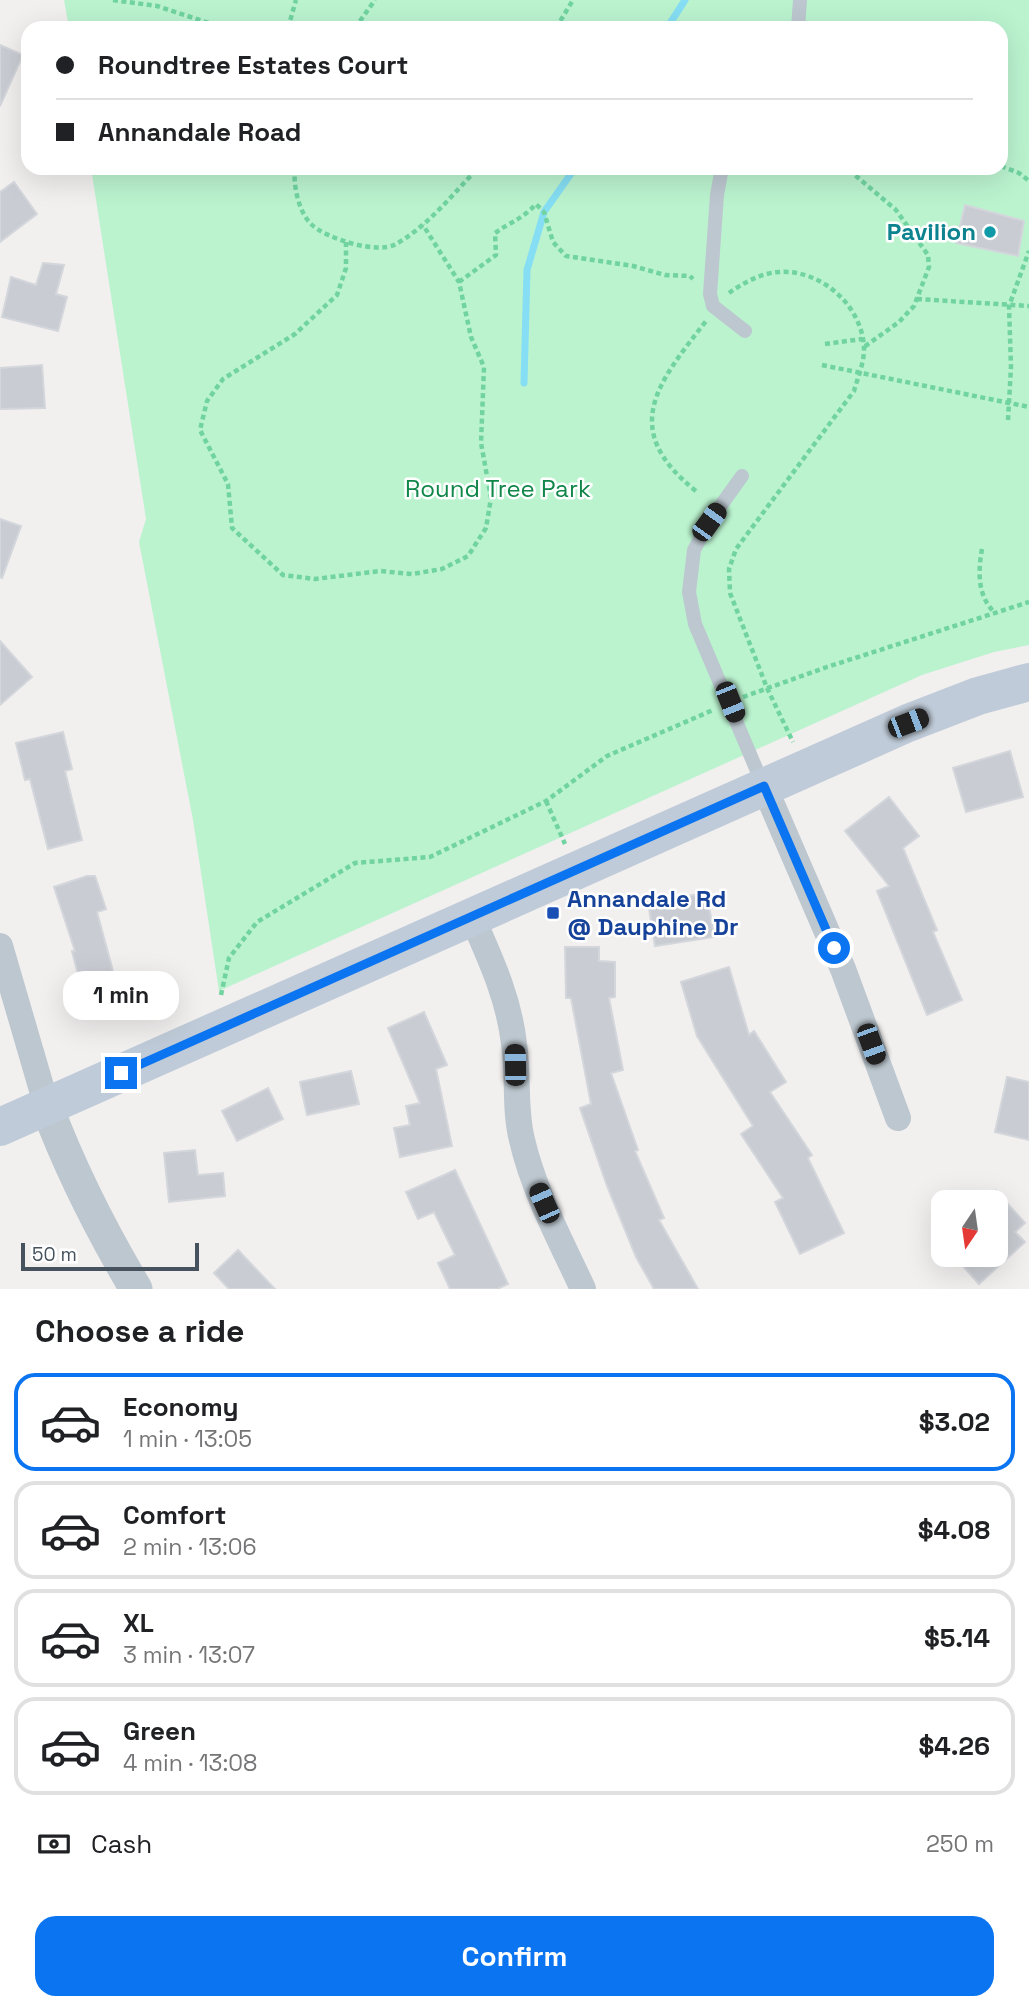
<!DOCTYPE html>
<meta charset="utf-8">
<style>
:root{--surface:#fff;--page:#f2f2f2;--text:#202124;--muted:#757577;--line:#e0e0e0;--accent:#0b74f0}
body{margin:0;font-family:"Space Grotesk",sans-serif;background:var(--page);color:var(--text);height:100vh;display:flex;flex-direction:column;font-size:26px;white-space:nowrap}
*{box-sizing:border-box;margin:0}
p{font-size:23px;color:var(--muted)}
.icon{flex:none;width:38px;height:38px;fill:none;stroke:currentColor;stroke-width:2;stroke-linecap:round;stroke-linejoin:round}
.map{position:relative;height:1289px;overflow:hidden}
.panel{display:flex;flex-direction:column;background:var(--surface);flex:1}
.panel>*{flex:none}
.banner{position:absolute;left:21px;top:21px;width:987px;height:154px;border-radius:21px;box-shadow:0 7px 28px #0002;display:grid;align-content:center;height:154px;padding:0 35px;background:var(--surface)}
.needle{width:46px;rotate:193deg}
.fabs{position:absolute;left:931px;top:1190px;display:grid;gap:14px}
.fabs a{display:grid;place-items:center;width:77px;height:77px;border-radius:14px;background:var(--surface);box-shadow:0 7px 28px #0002;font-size:35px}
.scale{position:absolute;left:21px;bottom:18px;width:178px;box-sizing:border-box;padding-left:7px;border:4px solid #46535e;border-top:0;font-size:19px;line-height:24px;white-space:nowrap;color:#46535e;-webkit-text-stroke:5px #fff;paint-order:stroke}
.end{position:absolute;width:32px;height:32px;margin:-16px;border:9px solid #0b74f0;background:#fff;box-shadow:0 0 0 4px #fff}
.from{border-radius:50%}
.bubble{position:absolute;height:49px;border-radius:21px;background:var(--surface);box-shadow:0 7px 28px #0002;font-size:23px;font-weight:700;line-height:49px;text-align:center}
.car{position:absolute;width:21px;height:42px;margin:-21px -10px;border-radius:9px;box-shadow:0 0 5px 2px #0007;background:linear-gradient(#222 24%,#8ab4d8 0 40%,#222 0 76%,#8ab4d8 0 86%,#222 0)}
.banner b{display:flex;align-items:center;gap:24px;height:66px;font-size:26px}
.banner b+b{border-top:2px solid var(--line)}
.banner i{width:18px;height:18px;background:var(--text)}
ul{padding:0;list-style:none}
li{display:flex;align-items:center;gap:21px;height:98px;margin:0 14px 10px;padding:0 21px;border:4px solid var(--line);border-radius:21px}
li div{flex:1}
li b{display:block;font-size:26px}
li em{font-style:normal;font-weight:700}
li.selected{border-color:var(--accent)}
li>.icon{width:63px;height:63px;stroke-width:1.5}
h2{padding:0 35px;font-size:32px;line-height:84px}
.pay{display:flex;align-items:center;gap:18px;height:77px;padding:0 35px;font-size:26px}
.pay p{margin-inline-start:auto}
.cta{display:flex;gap:14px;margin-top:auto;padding:14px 35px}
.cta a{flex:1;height:80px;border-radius:21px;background:var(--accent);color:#fff;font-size:28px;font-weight:700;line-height:80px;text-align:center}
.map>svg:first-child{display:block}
.green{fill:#bbf3cf}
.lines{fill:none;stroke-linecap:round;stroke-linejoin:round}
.stream{stroke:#85def3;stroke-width:7}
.building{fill:#c9ccd2;stroke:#d3d6db;stroke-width:2}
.path{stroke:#70d3a0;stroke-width:4.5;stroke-dasharray:5 3.5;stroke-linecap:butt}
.service{stroke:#bcc7cf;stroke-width:14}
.minor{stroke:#bcc7cf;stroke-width:26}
.tertiary{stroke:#bcc7cf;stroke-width:33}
.secondary{stroke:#bfcbd8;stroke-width:38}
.route{stroke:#0b74f0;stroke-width:9}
.culture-dot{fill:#0f9aa8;stroke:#fff;stroke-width:2.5}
.transit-dot{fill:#1a4fb4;stroke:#fff;stroke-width:2.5}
.labels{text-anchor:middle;stroke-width:5;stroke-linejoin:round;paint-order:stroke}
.culture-label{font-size:24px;font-weight:bold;fill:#0d838f;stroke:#fff;text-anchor:end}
.park-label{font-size:24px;fill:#108649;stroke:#fff}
.transit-label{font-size:24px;font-weight:bold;fill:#164399;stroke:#fff;text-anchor:start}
</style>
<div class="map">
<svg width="1029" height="1289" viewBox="0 0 1029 1289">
<rect width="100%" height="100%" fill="#f2efef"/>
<path class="green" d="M64,0H1029V645L994,652L922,675L219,991L193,820L139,542L146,519L91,168H1001V28H69Z"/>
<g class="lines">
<path class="stream" d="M667,28L685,0
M524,383L527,270L544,212L575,168"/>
</g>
<path class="building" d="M0,45L23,55L0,106Z
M14,182L37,214L0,242V192Z
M965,205L1024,221L1018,256L956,243Z
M43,263L64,265L56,294L67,297L58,331L2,317L11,277L36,285Z
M42,365L45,408L0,409V368Z
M0,519L21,526L2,578L0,577Z
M0,641L32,677L0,705Z
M63,732L72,769L65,771L82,840L48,849L30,779L25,780L16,743Z
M1010,751L1023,797L966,812L953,768Z
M889,797L919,836L903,848L937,930L933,932L962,1000L927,1015L877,891L889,886L845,831Z
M87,876H95L106,909L97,912L117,986L83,994L72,951H75L54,887Z
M707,893L714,937L655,946L648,902Z
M565,947H599V961L615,962V997L609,998L623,1070L611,1073L638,1150L635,1151L664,1218L659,1220L698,1289H654L636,1257L607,1186L580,1108L591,1104L571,998H566Z
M729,967L749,1035L754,1031L786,1082L770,1092L812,1155L808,1158L844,1233L800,1254L775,1202L783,1198L741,1134L753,1126L697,1036L681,982Z
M424,1012L447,1065L436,1069L452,1146L400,1157L394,1128L410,1125L406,1106L420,1103L388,1028Z
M351,1071L359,1104L307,1115L300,1082Z
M1007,1077L1029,1082V1140L995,1132Z
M268,1088L283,1119L237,1141L222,1111Z
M195,1150L198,1175L223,1173L225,1196L169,1202L164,1153Z
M455,1170L508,1284L497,1289H450L438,1263L455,1255L434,1212L418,1219L406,1192Z
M996,1191L1025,1223L1015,1232L1025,1242L979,1284L953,1255H996Z
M238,1250L275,1289H229L214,1273Z"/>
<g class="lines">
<path class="path" d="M113,0L157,6L224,28
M288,28L296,0
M355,28L375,0
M556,28L573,0
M1001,166L1019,173L1029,181
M295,168C293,184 298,211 311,224C325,238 377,255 396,244C428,226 453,194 478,168
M849,170L896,210L928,255L929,267L914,306L899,322L864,347
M738,171L884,168
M346,242V268L337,295L295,334L223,379L207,401L200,430L228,484L232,528L283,575L315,579L380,571L412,574L442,569L468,556L486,528L491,498L481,443L484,367L471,337L459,282L423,225
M459,282L496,255L495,233C512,221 521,220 536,204L544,212L553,242L566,256L633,266L665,275L690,276L693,279
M729,293C743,283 761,273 779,272C821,269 863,306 864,349C864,363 858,377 854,391L736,549L729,569L730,593L767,688L793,742
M917,299L1029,306
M825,344L862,339
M822,365L1029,407
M1008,420L1011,367L1009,306L1029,251
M696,491C618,429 658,383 706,321
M982,549C978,571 977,596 995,613
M743,697L827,667L1029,602
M546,801L565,844
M221,995L229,958L257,922L355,863L430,857L546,801L607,756L713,710"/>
<path class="service" d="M798,28L800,0
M722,168L717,195L710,294L713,306L745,331
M742,476L709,522L694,550L689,592L695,624L763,785"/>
<path class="minor" d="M764,786L843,969L898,1118
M472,917C490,958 509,998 514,1044C519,1076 514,1108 522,1140C534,1192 561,1241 583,1289
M0,946L47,1107"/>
<path class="tertiary" d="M47,1107C71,1171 101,1230 136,1289"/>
<path class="secondary" d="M0,1127L908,723L978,696L1029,682"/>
</g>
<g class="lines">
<path class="route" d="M121,1073L764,786L834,948"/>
</g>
<circle class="culture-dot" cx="990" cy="232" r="7"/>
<rect class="transit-dot" x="546" y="906" width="14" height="14" rx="3.5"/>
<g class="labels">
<g class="culture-label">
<text x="976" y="240">Pavilion</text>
</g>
<g class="park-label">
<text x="498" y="497">Round Tree Park</text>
</g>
<g class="transit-label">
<text x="567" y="907">Annandale Rd<tspan x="567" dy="28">@ Dauphine Dr</tspan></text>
</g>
</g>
</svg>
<div class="fabs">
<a><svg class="needle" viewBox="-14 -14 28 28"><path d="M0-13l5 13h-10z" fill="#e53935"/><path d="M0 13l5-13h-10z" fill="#757577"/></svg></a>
</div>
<div class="scale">50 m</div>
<i class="end from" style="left:834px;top:948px"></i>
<i class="end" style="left:121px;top:1073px"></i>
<div class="bubble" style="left:63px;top:971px;width:116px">1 min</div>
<i class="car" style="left:709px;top:522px;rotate:36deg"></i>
<i class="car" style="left:730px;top:702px;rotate:158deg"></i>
<i class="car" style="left:908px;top:723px;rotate:69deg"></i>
<i class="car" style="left:871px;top:1044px;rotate:160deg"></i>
<i class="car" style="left:515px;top:1065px;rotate:359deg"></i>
<i class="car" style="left:544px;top:1203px;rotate:336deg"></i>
<div class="banner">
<b><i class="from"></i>Roundtree Estates Court</b>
<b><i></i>Annandale Road</b>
</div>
</div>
<section class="panel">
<h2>Choose a ride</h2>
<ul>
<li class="selected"><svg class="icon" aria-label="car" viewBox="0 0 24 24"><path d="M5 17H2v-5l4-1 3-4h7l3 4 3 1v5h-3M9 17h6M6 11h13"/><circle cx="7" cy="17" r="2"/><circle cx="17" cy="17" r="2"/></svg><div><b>Economy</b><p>1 min · 13:05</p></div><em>$3.02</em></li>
<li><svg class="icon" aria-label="car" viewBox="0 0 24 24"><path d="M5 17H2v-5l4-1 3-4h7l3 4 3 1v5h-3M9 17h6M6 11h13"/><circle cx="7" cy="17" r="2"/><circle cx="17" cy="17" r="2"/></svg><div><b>Comfort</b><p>2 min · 13:06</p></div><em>$4.08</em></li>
<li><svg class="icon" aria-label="car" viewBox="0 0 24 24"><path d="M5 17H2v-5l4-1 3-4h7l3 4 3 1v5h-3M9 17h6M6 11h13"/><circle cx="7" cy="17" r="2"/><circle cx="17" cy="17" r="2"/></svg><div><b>XL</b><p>3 min · 13:07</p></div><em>$5.14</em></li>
<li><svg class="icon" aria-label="car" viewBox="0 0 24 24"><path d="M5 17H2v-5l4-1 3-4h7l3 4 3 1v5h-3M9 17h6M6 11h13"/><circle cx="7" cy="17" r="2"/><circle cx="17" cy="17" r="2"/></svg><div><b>Green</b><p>4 min · 13:08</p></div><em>$4.26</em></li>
</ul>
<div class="pay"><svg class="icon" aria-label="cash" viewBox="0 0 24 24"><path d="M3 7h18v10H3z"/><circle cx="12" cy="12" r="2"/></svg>Cash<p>250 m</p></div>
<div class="cta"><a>Confirm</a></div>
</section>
